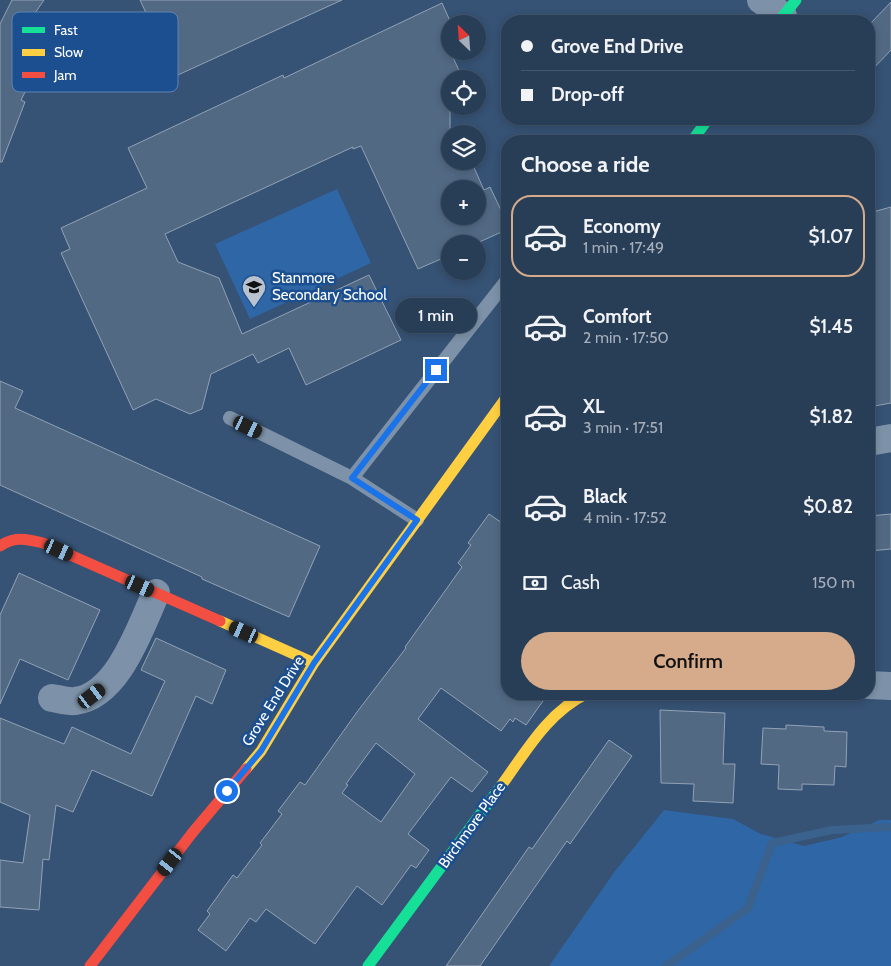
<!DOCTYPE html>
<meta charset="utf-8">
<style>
:root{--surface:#283e57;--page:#344961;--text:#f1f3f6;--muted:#a5aeba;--line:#44576d;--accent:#d6ab8b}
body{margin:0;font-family:Cabin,sans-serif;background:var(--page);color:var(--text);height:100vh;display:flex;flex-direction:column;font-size:19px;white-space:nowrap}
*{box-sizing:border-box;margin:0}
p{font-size:16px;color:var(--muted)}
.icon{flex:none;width:28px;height:28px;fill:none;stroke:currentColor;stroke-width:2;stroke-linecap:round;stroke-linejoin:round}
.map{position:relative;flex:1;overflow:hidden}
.panel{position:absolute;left:501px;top:135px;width:374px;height:565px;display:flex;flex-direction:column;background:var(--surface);border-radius:20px;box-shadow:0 2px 8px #0003,0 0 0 1px var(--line)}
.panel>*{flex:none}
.top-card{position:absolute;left:501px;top:15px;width:374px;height:110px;border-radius:20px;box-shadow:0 2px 8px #0003,0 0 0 1px var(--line);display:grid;align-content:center;height:110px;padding:0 20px;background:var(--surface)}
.needle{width:32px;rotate:335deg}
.buttons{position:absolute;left:441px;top:15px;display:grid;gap:10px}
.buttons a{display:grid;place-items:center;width:45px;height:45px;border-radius:50%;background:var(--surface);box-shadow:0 2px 8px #0003,0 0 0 1px var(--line);font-size:25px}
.end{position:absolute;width:22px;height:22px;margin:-11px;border:6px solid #1a73e8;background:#fff;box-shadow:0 0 0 2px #fff}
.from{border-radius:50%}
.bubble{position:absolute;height:35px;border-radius:18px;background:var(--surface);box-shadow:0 2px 8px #0003,0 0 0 1px var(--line);font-size:16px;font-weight:600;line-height:35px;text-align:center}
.car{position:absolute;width:15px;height:30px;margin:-15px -8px;border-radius:6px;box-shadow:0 0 4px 1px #0007;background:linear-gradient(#222 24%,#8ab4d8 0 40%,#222 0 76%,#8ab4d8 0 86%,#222 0)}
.top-card b{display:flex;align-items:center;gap:18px;height:48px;font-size:19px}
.top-card b+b{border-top:1px solid var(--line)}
.top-card i{width:12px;height:12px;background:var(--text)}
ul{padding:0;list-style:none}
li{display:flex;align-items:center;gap:15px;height:82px;margin:0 10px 8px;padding:0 10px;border:2px solid transparent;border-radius:20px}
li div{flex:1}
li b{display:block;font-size:19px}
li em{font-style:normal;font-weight:600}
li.on{border-color:var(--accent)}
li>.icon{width:45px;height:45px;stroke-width:1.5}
h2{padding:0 20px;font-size:22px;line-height:60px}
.pay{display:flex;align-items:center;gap:12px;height:55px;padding:0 20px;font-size:19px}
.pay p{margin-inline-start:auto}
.action{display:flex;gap:10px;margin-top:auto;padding:10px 20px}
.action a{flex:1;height:58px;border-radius:30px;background:var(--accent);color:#111;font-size:20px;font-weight:600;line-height:58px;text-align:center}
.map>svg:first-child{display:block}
.green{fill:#2f66a5}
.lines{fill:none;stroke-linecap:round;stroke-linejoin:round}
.stream{stroke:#3b618d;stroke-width:8}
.building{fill:#526984;stroke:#92a2b6;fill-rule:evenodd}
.lane{stroke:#7d92a8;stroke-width:14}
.street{stroke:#7d92a8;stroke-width:28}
.fast{stroke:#16e098;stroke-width:11}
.slow{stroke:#ffcf43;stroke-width:11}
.jam{stroke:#f24e42;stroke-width:11}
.route{stroke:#1a73e8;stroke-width:6}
.labels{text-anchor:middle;stroke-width:5;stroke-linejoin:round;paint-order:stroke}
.poi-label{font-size:15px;fill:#fff;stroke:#1b4f8f;text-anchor:start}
.street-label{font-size:15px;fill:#fff;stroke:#1b4f8f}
.key{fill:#1b4f8f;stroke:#5f84b1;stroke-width:1}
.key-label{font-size:14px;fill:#fff}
</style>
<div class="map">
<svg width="891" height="966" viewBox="0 0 891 966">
<rect width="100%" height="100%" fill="#365274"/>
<path class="green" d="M337,189L371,263L250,319L215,244Z
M664,810L733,819L761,834L804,846L842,837L879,820H891V966H549L615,871Z"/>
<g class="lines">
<path class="stream" d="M666,966L748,908L772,843L832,830L891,827"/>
</g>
<path class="building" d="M12,0H44L24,29L50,42L21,100L25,102L2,162H0V24Z
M140,0H342L145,90L129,57L160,43Z
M891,2V50L869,73V25Z
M442,3L450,21V51L463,79H450V161H471L484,190L490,187L508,225V229L475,244H450V255L418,269L361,146L353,149V147L165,234L178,262L219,278L242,334L369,275L401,340L306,385L289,348L258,363L253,354L211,374L202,409L190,414L156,399L133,410L61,253L70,249L61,228L147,188L128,148L283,75L284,78ZM450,189H478V216H450Z
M891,207V403L869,407V213Z
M0,381L23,391L15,408L320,546L289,617L202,579V577L0,485Z
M489,514L508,527V694H548L526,725L515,718L513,722L510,719L501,731L441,688L418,719L488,772L472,792L451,777L408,834L429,850L416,868L411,865L382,905L357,886L315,944L266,909L256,922L250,918L226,951L198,930L210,914L207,911L233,875L237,878L262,845L260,843L282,814L278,811L300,782L305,785L357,712L406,648L405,647L462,567L458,563L471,545L468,543ZM376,743L415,774L381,822L342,793L348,785L346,784Z
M891,514V549L869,551V516Z
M19,573L100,610L68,680L20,659L0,704V615Z
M156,638L226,670L212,704L196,696L152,796L92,770L73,812L56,805L49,860L43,859L39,910L0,907V860L23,863L30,815L0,802V718L64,744L72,727L131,754L165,681L141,670Z
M660,710L725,713L723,764H735L733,803L693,801L694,784L661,783Z
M786,725L824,727V731L847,732L846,767L835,766L834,785L802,784V790L778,789L779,765L761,764L763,728L786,729Z
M609,740L632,756L570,844L567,841L480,966H446L529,847L532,849Z"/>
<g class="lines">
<path class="lane" d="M230,418L352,478
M417,520L352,478L508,279"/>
<path class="street" d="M761,0L783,16
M869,442L891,438
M869,685L891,686
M52,698C59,699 68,702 75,701C118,696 140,628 156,593"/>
<path class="fast" d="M779,21L796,0
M692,141L708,119
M368,966L501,786"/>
<path class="slow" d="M220,621L314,663
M246,769L261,751L314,663L508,395
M501,786C525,753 548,712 586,694"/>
<path class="jam" d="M0,546C14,536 27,539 43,543L220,621
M90,966L193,832L246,769"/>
</g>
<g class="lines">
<path class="route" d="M227,791L261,751L314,663L417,520L352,478L436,370"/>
</g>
<defs>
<g id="school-pin" transform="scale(1.25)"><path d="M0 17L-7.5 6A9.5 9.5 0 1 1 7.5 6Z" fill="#b9c2ce" stroke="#1b4f8f"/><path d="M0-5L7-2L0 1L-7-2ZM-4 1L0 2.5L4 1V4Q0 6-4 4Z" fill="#111"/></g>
</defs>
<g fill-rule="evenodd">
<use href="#school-pin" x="254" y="287"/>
</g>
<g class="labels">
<g class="poi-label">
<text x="272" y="283">Stanmore<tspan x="272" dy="17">Secondary School</tspan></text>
</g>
<g class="street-label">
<text transform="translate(273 701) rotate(-58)" y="5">Grove End Drive</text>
<text transform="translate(472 825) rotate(-54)" y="5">Birchmore Place</text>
</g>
</g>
<rect x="12" y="12" width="166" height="80" rx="8" class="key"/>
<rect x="22" y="27" width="23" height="6" fill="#16e098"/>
<rect x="22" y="49" width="23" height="7" fill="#ffcf43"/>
<rect x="22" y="72" width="23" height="6" fill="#f24e42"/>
<g class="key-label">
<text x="54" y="35">Fast</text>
<text x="54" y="57">Slow</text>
<text x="54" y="80">Jam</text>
</g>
</svg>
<div class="buttons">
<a><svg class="needle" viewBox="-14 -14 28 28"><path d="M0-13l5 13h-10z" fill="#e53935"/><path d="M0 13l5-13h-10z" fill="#a5aeba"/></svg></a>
<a><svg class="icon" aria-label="locate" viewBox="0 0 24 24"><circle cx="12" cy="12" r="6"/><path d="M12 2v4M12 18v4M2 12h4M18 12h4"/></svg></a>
<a><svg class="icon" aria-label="layers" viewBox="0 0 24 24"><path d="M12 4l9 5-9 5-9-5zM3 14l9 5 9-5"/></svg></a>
<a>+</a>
<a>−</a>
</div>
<i class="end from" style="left:227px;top:791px"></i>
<i class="end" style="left:436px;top:370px"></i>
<div class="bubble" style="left:395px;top:298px;width:82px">1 min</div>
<i class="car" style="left:248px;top:427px;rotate:116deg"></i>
<i class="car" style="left:59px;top:550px;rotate:114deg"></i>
<i class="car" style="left:140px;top:586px;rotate:114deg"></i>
<i class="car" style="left:244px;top:632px;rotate:294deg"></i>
<i class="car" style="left:92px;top:696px;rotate:53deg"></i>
<i class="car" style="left:170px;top:862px;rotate:217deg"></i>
<div class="top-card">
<b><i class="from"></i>Grove End Drive</b>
<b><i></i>Drop-off</b>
</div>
<section class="panel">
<h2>Choose a ride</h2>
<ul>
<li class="on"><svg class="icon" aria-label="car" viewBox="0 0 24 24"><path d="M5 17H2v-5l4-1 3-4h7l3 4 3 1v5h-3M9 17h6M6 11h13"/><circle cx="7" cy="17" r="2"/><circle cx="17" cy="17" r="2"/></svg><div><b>Economy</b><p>1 min · 17:49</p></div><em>$1.07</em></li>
<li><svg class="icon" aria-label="car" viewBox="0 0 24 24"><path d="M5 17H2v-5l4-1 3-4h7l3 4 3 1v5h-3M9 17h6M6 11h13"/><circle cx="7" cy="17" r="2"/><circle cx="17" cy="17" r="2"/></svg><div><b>Comfort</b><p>2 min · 17:50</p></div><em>$1.45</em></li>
<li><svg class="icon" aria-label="car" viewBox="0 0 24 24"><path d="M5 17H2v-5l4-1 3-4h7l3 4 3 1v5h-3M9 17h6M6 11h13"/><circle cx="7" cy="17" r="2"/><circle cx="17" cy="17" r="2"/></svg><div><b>XL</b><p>3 min · 17:51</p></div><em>$1.82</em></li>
<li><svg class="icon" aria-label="car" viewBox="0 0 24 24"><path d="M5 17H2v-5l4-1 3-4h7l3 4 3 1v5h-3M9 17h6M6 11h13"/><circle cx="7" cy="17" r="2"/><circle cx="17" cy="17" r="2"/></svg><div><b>Black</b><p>4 min · 17:52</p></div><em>$0.82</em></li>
</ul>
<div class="pay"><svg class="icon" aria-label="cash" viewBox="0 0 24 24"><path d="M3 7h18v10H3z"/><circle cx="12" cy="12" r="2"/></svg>Cash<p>150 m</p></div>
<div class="action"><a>Confirm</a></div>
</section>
</div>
